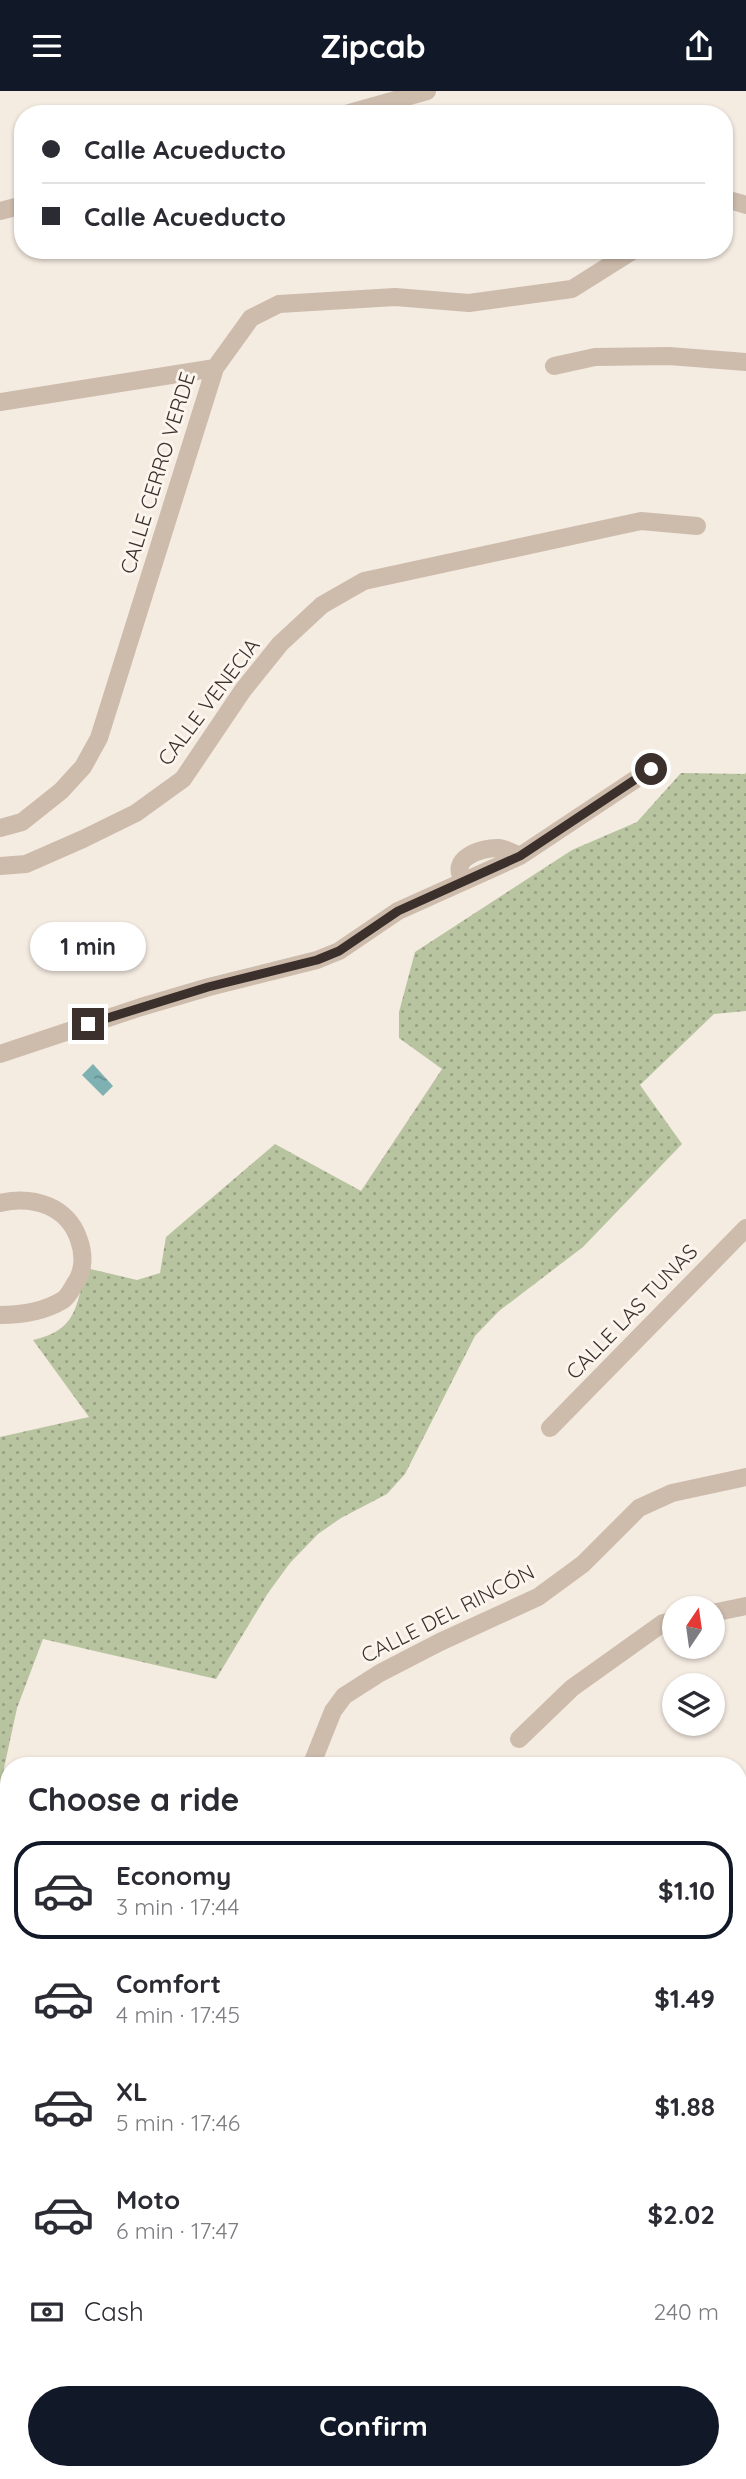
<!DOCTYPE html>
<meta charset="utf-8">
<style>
:root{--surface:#fff;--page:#f2f2f3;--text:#2b2b33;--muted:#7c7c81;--line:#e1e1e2;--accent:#111827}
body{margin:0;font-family:Quicksand,sans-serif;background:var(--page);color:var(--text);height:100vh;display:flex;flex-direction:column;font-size:26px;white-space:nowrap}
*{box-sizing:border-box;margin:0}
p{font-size:23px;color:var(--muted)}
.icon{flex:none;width:38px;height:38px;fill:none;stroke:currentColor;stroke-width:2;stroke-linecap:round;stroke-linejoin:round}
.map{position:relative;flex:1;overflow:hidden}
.drawer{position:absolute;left:0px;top:1666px;width:747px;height:723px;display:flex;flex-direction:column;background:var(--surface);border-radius:28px 28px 0 0;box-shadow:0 2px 5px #0004}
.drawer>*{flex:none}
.guide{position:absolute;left:14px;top:14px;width:719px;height:154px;border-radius:28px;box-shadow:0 2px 5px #0004;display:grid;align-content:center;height:154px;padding:0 28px;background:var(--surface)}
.needle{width:46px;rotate:13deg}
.buttons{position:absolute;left:662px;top:1505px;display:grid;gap:14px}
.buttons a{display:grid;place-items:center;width:63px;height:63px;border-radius:50%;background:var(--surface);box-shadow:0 2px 5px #0004;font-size:35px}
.end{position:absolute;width:32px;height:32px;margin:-16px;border:9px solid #3b302b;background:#fff;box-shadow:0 0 0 4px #fff}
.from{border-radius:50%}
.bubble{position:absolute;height:49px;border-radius:24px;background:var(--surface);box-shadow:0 2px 5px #0004;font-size:23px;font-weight:700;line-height:49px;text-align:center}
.guide b{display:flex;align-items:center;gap:24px;height:66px;font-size:26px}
.guide b+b{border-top:2px solid var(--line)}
.guide i{width:18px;height:18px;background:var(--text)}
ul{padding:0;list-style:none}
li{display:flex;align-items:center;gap:21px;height:98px;margin:0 14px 10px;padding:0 14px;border:4px solid transparent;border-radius:28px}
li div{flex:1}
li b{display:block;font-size:26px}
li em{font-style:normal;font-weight:700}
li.selected{border-color:var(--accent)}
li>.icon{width:63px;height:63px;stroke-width:1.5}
h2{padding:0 28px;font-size:32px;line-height:84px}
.pay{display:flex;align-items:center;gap:18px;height:77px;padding:0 28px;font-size:26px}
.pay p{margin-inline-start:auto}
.action{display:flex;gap:14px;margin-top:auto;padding:14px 28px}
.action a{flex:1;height:80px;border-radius:42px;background:var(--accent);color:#fff;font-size:28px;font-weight:700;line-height:80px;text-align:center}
header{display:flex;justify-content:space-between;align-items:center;height:91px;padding:0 28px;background:var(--accent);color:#fff;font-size:32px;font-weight:700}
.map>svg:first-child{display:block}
.green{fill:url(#green-dots)}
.forest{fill:url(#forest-firs)}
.water{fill:url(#water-ripples)}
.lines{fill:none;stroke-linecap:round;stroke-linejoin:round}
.stream{stroke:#7fb0b2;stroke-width:5}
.street{stroke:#cdbbac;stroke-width:18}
.route{stroke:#3b302b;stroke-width:9}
.labels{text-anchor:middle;stroke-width:6;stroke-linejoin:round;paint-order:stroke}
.street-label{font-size:21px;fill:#3b302b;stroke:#fbf5ee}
</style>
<header><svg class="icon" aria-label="menu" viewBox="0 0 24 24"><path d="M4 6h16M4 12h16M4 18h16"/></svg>Zipcab<svg class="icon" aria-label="share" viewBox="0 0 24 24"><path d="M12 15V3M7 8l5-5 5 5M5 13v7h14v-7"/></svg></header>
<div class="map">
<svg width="746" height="2388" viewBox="0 0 746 2388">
<defs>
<pattern id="green-dots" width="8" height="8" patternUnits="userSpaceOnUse" patternTransform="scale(1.75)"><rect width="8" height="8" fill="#b8c4a0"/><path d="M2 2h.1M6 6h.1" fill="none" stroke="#97a083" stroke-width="1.8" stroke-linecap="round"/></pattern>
<pattern id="forest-firs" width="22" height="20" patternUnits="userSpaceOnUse" patternTransform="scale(1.75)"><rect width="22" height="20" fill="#b8c4a0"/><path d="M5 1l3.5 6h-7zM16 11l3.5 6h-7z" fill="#97a083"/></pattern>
<pattern id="water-ripples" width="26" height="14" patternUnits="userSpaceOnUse" patternTransform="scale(1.75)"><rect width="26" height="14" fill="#7fb0b2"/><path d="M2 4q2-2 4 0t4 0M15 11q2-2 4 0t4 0" fill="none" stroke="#699091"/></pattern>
</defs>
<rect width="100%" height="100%" fill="#f4ebe1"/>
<path class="green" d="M746,681V920L714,923L640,994L682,1053L583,1156L499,1220L475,1245L405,1383L387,1403L341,1427L318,1443L290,1472L268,1502L216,1588L43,1548L17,1617L4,1677L9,1729V2062L0,2074V1346L89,1326L33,1249C77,1239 76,1216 86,1177L137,1189L160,1182L166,1146L275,1053L361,1100L442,978L399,947V921L415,861L572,759L637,731L681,682L745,683Z
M417,2380H480L479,2388H411Z"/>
<path class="forest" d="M746,1785V1925L739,1924L738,1788Z
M739,2223L746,2224V2388H723L679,2380H738Z
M9,2342V2380H417L411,2388H0V2351Z
M480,2380H616L599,2388H479Z"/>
<path class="water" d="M93,973L113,995L103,1005L82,984Z"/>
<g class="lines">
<path class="stream" d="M738,1727L746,1725
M54,2388L57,2380"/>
<path class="street" d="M346,23L427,0
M724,111L733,110L746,114
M0,120L23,114
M554,275L595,266L669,265L746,271
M0,311L215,277
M0,737L22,731L61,700L83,676L99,647L215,277L251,227L279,213L395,206L469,212L572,198L634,159
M0,775L26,773L83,748L136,722L183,688L243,599L280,553L322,514L364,490L641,430L697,435
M465,790C446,769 481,756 499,757C506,758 513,762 520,765
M0,963L141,916L209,896L317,869L339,860L398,820L520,765L651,678
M0,1112C33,1104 68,1115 79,1149C84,1163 84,1179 76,1191C72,1197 69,1205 63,1209C45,1220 21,1224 0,1224
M550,1337L746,1137
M712,1522L746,1515
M519,1648L572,1597L663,1532L674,1530
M311,1675L333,1620L344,1605L380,1582L440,1551L538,1506L583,1473L639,1417L672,1402L746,1386
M738,1763L746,1759
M0,2331L9,2324"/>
</g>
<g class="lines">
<path class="route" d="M88,933L208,896L317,869L339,860L398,820L520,765L651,678"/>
</g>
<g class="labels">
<g class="street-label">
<text transform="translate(158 382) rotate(-73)" y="7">CALLE CERRO VERDE</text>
<text transform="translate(209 611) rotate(-53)" y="7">CALLE VENECIA</text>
<text transform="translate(632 1221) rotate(-46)" y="7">CALLE LAS TUNAS</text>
<text transform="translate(448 1523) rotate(-27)" y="7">CALLE DEL RINCÓN</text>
</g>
</g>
</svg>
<div class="buttons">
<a><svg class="needle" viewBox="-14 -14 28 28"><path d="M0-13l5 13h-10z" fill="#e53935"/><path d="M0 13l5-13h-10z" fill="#7c7c81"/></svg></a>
<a><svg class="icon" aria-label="layers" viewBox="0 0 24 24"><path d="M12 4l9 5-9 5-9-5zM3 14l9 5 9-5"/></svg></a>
</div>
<i class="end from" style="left:651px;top:678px"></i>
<i class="end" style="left:88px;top:933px"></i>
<div class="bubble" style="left:30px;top:831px;width:116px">1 min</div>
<div class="guide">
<b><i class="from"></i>Calle Acueducto</b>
<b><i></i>Calle Acueducto</b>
</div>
<section class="drawer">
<h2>Choose a ride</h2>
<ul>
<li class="selected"><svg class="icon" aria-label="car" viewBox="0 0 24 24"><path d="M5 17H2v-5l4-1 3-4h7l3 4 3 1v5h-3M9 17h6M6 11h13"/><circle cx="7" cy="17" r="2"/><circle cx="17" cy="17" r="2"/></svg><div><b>Economy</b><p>3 min · 17:44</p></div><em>$1.10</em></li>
<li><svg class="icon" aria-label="car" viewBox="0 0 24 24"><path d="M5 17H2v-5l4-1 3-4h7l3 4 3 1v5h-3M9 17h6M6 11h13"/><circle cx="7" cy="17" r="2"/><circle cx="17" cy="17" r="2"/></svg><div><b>Comfort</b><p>4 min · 17:45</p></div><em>$1.49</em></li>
<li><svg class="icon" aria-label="car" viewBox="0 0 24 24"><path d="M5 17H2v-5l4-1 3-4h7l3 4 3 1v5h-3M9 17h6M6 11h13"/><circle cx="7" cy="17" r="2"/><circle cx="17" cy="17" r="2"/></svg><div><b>XL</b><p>5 min · 17:46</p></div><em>$1.88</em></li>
<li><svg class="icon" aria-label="car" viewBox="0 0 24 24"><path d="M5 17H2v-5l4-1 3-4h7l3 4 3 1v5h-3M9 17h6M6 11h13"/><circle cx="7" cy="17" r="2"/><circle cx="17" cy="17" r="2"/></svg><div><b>Moto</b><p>6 min · 17:47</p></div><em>$2.02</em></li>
</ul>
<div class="pay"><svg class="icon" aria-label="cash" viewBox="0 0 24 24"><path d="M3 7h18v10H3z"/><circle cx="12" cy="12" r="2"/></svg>Cash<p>240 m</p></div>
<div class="action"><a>Confirm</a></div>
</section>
</div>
